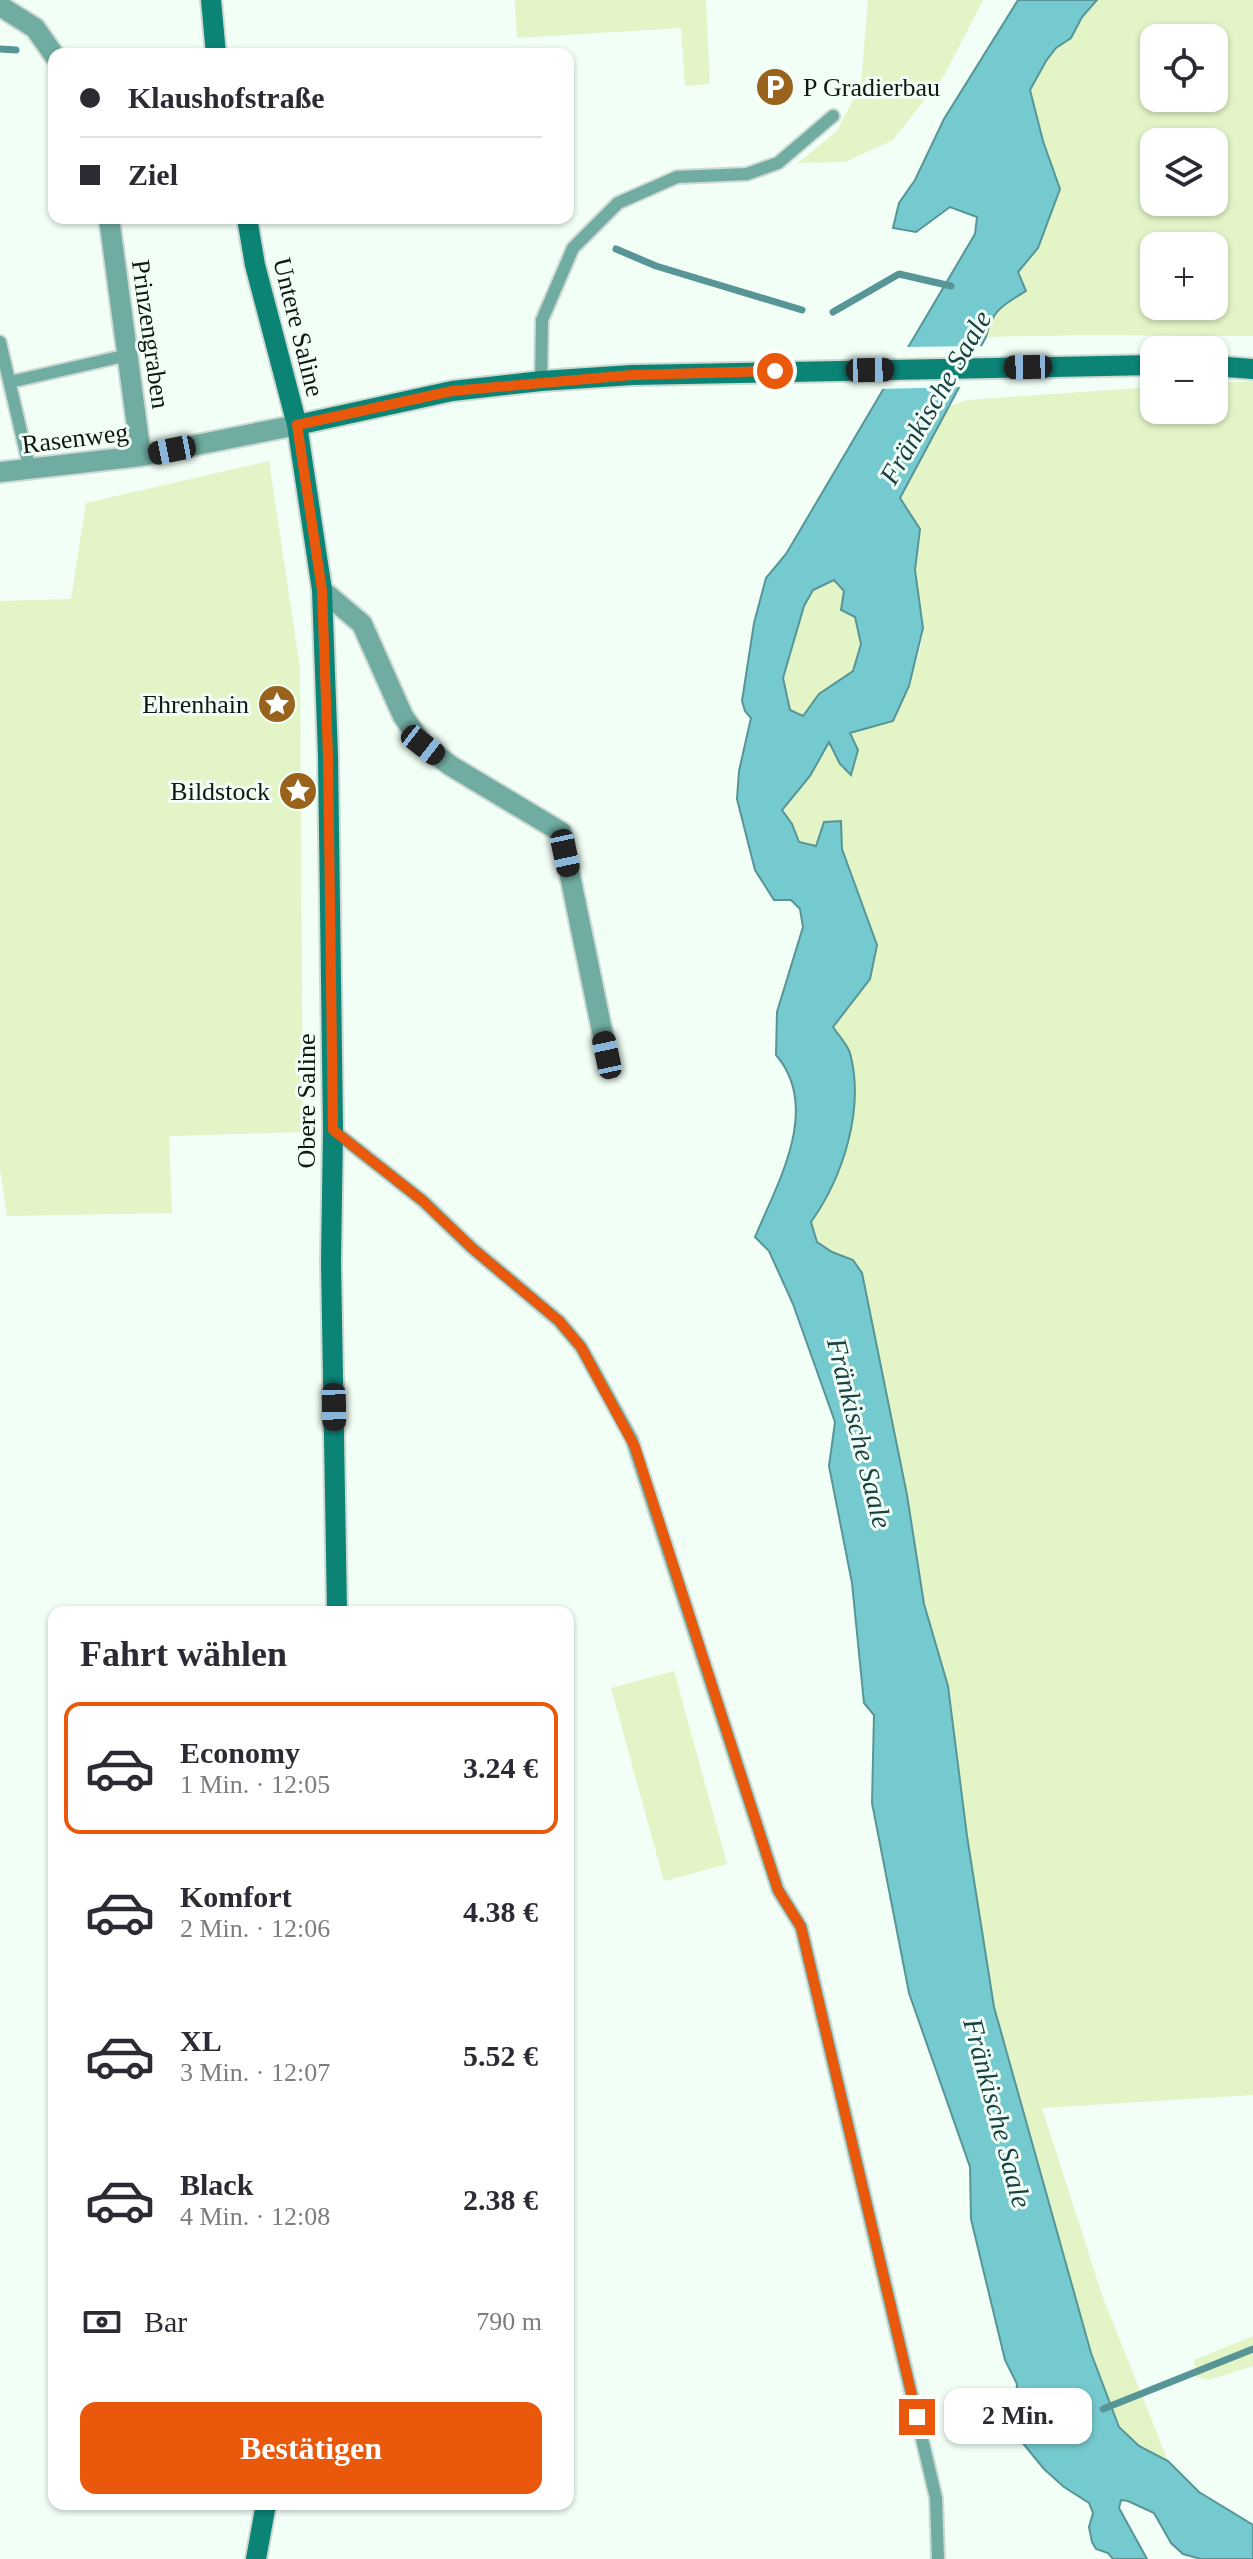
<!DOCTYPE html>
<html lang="de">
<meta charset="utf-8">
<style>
:root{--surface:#fff;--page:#f7f7f7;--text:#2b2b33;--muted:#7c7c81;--line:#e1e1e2;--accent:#ea580c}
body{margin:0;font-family:"Times New Roman",serif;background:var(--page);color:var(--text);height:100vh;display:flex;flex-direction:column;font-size:30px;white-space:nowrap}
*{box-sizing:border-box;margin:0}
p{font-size:26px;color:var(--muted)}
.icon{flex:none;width:44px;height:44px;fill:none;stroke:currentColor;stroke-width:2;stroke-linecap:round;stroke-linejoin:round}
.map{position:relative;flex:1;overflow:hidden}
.panel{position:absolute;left:48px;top:1606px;width:526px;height:904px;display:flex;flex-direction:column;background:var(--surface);border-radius:16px;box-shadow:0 2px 6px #0004}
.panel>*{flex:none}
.guide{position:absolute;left:48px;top:48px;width:526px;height:176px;border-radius:16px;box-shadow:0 2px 6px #0004;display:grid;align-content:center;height:176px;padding:0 32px;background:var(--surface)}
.buttons{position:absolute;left:1140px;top:24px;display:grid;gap:16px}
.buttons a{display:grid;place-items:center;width:88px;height:88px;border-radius:16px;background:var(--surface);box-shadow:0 2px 6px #0004;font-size:40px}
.end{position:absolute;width:36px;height:36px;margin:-18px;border:10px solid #ea580c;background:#fff;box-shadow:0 0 0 4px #fff}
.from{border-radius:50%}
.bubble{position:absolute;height:56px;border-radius:16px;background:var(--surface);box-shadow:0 2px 6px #0004;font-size:26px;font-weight:800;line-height:56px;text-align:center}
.car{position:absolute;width:24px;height:48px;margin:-24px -12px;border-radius:10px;box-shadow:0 0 6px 2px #0007;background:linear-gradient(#222 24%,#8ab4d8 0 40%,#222 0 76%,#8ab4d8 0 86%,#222 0)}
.guide b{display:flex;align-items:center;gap:28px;height:76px;font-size:30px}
.guide b+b{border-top:2px solid var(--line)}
.guide i{width:20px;height:20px;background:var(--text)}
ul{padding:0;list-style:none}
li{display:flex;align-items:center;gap:24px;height:132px;margin:0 16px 12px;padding:0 16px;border:4px solid transparent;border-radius:16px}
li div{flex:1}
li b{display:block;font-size:30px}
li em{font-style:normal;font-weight:800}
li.selected{border-color:var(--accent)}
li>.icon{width:72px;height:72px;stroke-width:1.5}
h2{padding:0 32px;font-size:36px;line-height:96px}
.pay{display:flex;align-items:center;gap:20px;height:88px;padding:0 32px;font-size:30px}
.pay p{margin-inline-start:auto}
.primary-button{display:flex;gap:16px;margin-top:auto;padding:16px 32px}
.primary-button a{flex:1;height:92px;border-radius:16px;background:var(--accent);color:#fff;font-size:32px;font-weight:800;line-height:92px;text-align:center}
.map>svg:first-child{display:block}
.green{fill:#e3f4c7;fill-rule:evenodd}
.water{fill:#75cacf;stroke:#579597;stroke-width:2;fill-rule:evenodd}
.pier{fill:#f1fff7}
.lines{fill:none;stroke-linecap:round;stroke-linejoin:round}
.stream{stroke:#579597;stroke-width:7}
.lane-casing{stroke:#cddad3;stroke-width:16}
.street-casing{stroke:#cddad3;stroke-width:24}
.secondary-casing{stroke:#cddad3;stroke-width:24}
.lane{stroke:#70aca1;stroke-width:12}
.street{stroke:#70aca1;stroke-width:20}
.secondary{stroke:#0b8476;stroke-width:20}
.route{stroke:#ea580c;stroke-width:10}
.labels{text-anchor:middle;stroke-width:6;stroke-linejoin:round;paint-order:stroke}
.poi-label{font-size:26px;fill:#101814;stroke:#f1fff7;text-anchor:end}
.street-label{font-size:26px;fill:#101814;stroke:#f1fff7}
.water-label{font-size:28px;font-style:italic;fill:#1a4244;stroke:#f1fff7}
</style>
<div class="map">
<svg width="1253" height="2559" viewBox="0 0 1253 2559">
<rect width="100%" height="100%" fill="#f1fff7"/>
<path class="green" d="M515,0H706L710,84L685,86L681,28L517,38Z
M868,0H983L945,74L893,140L845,162L798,163L837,131L861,84Z
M1097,0H1253V336L1086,335L986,337C992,310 1003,305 1026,291L1018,272L1038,248L1060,189L1043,141L1030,90L1046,61L1056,48L1071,38L1082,17ZM1154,38H1214V98H1154ZM1154,142H1214V202H1154ZM1154,246H1214V306H1154Z
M1253,381V2095L1042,2108L1102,2295L1168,2461L1138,2446L1119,2427L1091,2353L994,2007L967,1836L948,1686L924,1604L907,1495L869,1304L853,1260L832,1252L817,1242L811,1222L824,1204L833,1027L870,979L877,945L842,849L841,821L824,823L816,846L799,842L792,824L781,810L810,776L829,741L840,764L849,733L893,721C904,696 923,654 923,627C924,609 916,590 915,572C913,535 929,532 900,498L948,407L967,400L1154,387V410H1214V383Z
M269,461L300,668L303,1132L169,1136L172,1213L7,1216L0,1169V601L71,599L86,503Z
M834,579C851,599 871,647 853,671C846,680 831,685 822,692C814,698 809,708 803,717L790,710L783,678L804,606L813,590Z
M674,1671L727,1864L664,1881L611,1688Z
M1253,2336V2366L1208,2380L1196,2377L1194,2360Z"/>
<path class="water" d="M1018,0H1097L1082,17L1071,38L1056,48L1046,61L1030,90L1043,141L1060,189L1038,248L1018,272L1026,291C1003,305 992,310 986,337L900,498L920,529L915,570L923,628L909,686L893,721L850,733L858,750L851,775L840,764L829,742L810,776L782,810L792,824L799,842L816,846L824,822L841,821L842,849L877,945L870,979L833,1027C838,1035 847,1044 850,1053C865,1109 843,1177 811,1222L817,1242L832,1252L853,1260L862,1273L907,1495L924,1604L948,1686L967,1836L994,2007L1091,2353L1119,2427L1139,2446L1168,2461L1199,2492L1253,2525V2559H1201L1183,2554L1171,2543L1154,2513L1128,2501L1121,2500L1119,2508L1147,2559H1113L1108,2553L1096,2549L1092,2542L1089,2527L1093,2513L1089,2503L1064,2487L1044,2469L1017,2436L1014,2414L1017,2384L1005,2360L971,2219L970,2167L909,1993L872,1803L874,1715L864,1703L852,1583L829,1466L835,1422L793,1304L769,1251L755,1237C777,1184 822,1108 776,1055L777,1012L803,927L800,909L791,900H774L755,870L737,799L739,771L751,718L745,711L742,701L754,623L766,578L786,554L975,234L977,217L950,207L916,232L893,228L899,203L915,180L944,119ZM834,580L844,591L841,610L855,617L861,644L853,671L819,694L803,716L790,710L783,678L804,606L813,590Z"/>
<path class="pier" d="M986,346L964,387L877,389L901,347Z"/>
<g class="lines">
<path class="stream" d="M0,49L16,50
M616,249L656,266L802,310
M833,312L899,274L951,286
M1103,2409L1253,2349"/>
<g class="lane-casing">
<path id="lane" d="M0,342L30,470
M541,381L542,320L573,248L618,203L677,177L747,174L778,163L833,116
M10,382L128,355
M333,1130L423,1201L472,1248L559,1321L581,1347L632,1440L778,1890L801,1927L936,2498L938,2559"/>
</g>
<g class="street-casing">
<path id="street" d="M0,6L35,28L54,55
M109,218L141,456
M0,472L141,456L297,425
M322,590L362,624L403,716L423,745L451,766L561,832L607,1055"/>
</g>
<g class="secondary-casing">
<path id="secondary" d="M211,0L216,54
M247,218L255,265L297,425L322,590L328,756L333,1130L331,1261L337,1612
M1214,366L1253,369
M297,425L452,391L541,381L632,375L1154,365
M256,2559L266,2504"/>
</g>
<use href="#lane" class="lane"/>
<use href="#street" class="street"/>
<use href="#secondary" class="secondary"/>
</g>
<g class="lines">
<path class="route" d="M775,371L632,375L452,391L297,425L322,590L328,756L333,1130L423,1201L472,1248L559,1321L581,1347L635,1447L778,1890L801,1927L917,2417"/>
</g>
<defs>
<g id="parking-disc" transform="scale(2)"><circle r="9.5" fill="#9a631d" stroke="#f1fff7"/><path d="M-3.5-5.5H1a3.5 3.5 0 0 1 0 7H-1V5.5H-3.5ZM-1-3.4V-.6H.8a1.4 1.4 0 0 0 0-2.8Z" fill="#fff"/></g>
<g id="sight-disc" transform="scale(2)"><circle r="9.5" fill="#9a631d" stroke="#f1fff7"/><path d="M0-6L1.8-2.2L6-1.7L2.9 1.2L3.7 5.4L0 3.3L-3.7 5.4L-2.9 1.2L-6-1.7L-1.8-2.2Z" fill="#fff"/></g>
</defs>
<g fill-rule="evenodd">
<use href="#parking-disc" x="775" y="87"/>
<use href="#sight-disc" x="277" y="704"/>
<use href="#sight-disc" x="298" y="791"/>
</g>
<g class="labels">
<g class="poi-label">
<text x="803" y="96" text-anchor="start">P Gradierbau</text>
<text x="249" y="713">Ehrenhain</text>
<text x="270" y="800">Bildstock</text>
</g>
<g class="street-label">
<text transform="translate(299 327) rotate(76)" y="9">Untere Saline</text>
<text transform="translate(151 334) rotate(82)" y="9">Prinzengraben</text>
<text transform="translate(75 438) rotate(-7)" y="9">Rasenweg</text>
<text transform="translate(306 1101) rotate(-90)" y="9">Obere Saline</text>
</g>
<g class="water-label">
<text transform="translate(935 397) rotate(-60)" y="10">Fränkische Saale</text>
<text transform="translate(860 1433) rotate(76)" y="10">Fränkische Saale</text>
<text transform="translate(998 2113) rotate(75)" y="10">Fränkische Saale</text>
</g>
</g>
</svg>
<div class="buttons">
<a><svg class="icon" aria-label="locate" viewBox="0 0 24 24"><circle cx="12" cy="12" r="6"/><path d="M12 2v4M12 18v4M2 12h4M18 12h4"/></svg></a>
<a><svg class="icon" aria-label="layers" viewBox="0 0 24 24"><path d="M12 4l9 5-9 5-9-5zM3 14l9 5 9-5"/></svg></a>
<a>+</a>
<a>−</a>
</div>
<i class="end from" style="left:775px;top:371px"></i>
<i class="end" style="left:917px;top:2417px"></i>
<div class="bubble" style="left:944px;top:2388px;width:148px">2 Min.</div>
<i class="car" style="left:1028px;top:367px;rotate:269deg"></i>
<i class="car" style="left:870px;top:370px;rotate:89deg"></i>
<i class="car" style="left:172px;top:450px;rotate:259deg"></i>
<i class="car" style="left:423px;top:745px;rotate:128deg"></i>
<i class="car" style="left:565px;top:853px;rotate:168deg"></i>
<i class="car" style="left:607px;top:1055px;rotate:348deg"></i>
<i class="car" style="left:334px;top:1407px;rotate:179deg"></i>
<div class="guide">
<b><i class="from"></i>Klaushofstraße</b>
<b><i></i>Ziel</b>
</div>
<section class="panel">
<h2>Fahrt wählen</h2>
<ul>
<li class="selected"><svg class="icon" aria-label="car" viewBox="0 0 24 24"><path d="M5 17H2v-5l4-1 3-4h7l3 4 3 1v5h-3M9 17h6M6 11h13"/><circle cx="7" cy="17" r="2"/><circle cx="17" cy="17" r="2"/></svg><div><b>Economy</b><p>1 Min. · 12:05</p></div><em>3.24 €</em></li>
<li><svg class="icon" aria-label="car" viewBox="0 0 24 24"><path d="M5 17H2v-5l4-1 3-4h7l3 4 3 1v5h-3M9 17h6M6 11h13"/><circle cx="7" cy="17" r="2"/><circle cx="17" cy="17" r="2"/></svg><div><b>Komfort</b><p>2 Min. · 12:06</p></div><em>4.38 €</em></li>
<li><svg class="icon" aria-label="car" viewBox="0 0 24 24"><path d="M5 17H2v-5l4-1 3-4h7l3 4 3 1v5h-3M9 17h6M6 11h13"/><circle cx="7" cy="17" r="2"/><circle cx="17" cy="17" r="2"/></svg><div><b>XL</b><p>3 Min. · 12:07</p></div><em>5.52 €</em></li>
<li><svg class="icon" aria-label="car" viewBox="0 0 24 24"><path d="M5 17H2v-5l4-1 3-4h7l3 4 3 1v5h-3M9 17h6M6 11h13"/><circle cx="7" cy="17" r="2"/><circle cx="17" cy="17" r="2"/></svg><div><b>Black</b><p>4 Min. · 12:08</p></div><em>2.38 €</em></li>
</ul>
<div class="pay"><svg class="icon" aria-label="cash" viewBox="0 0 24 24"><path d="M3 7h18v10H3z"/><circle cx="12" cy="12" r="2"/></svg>Bar<p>790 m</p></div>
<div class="primary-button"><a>Bestätigen</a></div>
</section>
</div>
